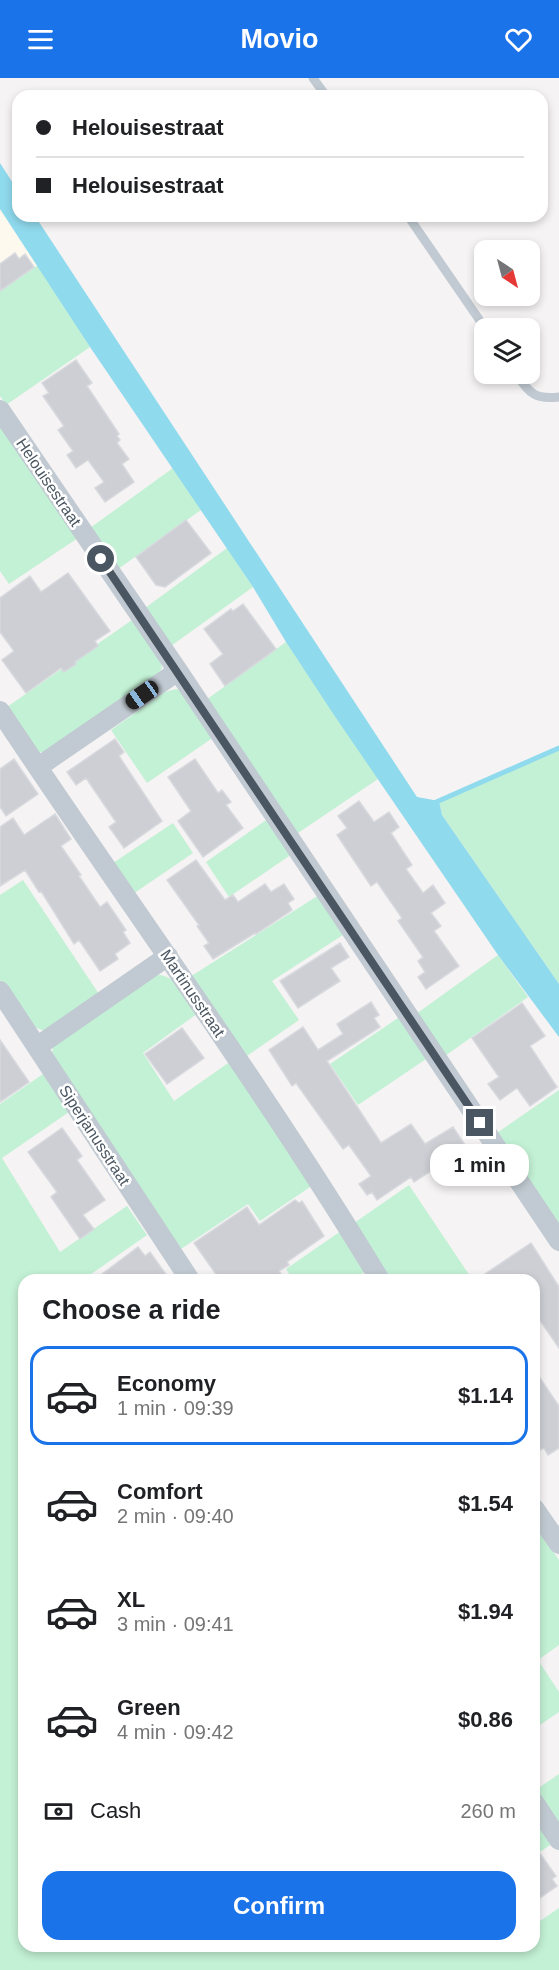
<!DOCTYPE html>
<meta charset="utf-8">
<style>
:root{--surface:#fff;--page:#f6f6f6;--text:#202124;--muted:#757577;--line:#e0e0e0;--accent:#1a73e8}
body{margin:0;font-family:Arial,sans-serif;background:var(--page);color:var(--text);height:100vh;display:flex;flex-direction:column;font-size:22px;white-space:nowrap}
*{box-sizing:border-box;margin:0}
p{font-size:20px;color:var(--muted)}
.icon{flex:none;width:33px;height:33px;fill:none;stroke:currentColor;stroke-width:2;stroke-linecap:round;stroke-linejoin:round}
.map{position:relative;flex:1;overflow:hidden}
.panel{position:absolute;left:18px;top:1196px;width:522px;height:678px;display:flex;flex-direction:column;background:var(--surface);border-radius:18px;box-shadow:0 3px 9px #0003}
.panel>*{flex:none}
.hud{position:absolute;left:12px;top:12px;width:536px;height:132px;border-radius:18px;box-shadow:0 3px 9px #0003;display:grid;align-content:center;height:132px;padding:0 24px;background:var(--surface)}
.needle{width:39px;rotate:144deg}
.fabs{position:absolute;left:474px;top:162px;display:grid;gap:12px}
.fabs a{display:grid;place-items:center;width:66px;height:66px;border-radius:12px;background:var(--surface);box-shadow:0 3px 9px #0003;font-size:30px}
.end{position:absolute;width:27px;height:27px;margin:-14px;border:8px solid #4a5661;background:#fff;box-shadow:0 0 0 3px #fff}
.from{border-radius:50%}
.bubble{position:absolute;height:42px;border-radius:18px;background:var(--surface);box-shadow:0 3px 9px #0003;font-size:20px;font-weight:700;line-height:42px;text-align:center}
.car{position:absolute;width:18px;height:36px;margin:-18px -9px;border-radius:8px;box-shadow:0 0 4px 2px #0007;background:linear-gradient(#222 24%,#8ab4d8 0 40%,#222 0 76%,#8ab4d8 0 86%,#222 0)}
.hud b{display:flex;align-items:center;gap:21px;height:57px;font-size:22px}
.hud b+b{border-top:2px solid var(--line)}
.hud i{width:15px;height:15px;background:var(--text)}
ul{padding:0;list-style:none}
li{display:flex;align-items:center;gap:18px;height:99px;margin:0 12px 9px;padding:0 12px;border:3px solid transparent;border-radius:18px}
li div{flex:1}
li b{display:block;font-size:22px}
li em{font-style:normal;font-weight:700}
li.selected{border-color:var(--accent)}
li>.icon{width:54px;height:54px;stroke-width:1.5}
h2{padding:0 24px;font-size:27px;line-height:72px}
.pay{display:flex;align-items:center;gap:15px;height:66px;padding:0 24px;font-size:22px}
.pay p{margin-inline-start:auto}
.action{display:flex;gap:12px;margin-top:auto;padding:12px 24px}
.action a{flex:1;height:69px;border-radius:18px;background:var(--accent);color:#fff;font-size:24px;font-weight:700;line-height:69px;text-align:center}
header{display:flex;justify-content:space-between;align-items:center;height:78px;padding:0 24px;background:var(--accent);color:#fff;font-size:27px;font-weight:700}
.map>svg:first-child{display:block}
.commercial{fill:#fdf9ef}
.green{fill:#c3f1d5}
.water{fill:#90daee}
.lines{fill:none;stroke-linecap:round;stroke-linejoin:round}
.stream{stroke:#90daee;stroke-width:5}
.building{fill:#cdcfd5;stroke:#d7d9de;stroke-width:1.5}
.service{stroke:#c1cad2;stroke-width:9}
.minor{stroke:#c1cad2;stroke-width:20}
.route{stroke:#4a5661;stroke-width:8}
.labels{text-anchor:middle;stroke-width:5;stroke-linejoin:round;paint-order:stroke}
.street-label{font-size:16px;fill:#4a5661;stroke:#fff}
</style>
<header><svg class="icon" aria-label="menu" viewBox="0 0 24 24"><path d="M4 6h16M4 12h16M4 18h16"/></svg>Movio<svg class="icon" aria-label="heart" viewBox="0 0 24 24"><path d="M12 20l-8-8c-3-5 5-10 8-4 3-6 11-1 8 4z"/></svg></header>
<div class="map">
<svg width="559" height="1892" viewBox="0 0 559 1892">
<rect width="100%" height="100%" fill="#f5f3f3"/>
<path class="commercial" d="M0,131L38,187L0,213Z"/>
<path class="green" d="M38,187L90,269L6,327L0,318V213Z
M0,347L78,460L9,506L0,493Z
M173,390L201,432L118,491L90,450Z
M227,470L253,509L171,568L145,530Z
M132,542L160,583L162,590L156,599L45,674H37L7,629Z
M286,564L378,701L295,757L206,622Z
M176,611L182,612L214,659L147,705L111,652L165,614Z
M559,670V906L442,737L439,723Z
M272,738L295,774L229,819L206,784Z
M173,745L193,775L133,816L113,785Z
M23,802L101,919L44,953L30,947L0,902V817Z
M319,817L346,855L272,903L299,942L241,982L185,902Z
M498,877L528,919L445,978L416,936Z
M160,897C179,900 188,921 198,935L143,975L174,1023L231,983L316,1105L260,1143L248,1126L178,1173L52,977L53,967L151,898Z
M401,938L429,979L358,1027L330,986Z
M43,996L69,1034L2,1080L60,1174L127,1128L147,1157L84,1201L24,1202V1868H534V1847L559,1830V1892H0V1026Z
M559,1012V1152L494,1057Z
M409,1107L472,1201H387L354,1145Z
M341,1153L367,1192L354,1201L293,1202L286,1191Z
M534,1445L559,1482V1567L538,1582L559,1614V1634L534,1651Z
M559,1696V1751L534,1713Z
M534,1736L553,1765L534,1778Z"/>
<path class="water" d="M0,85L18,113V138H35L417,719L439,723L442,737L559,906V959L498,877L334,637L286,564L253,509L90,269L0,131Z"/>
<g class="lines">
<path class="stream" d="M434,725L559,670"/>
</g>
<path class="building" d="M15,175L19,181L25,176L34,189L0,213V186Z
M76,282L92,305L87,308L119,356L117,358L120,362L117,365L129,381L122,386L134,404L105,424L95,410L104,404L88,382L76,390L67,377L73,373L58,352L64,348L43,318L49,315L42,305Z
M186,442L211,475L165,509L156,507L136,479Z
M68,495L110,553L95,563L98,568L75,584L76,586L64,594L61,590L26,615L2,582L14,573L0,554V520L30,498L41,514Z
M243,526L276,571L225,608L210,586L223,576L204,551L231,531L233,533Z
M115,661L124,674L119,678L162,743L124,770L109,749L116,744L86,700L76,707L67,694Z
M14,681L38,716L6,738L0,729V691Z
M195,681L218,715L222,712L231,724L226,727L243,750L203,779L178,743L191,733L168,699Z
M359,723L374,744L389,734L399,749L391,755L412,787L406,791L423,815L433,807L445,825L431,835L441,848L434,853L459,888L426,911L418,899L425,894L418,883L423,879L398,843L402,840L377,804L371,808L337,757L347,750L338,738Z
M55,736L71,761L61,768L81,797L79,798L100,829L107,824L126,852L123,854L130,865L115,876L118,881L100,893L79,862L74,866L41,813L39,814L25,792L0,808V749L13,740L24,757Z
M196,782L225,822L233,817L238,824L265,806L271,814L284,806L294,821L288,825L292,832L256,856L255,855L213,881L204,868L209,865L197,848L199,847L167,802Z
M340,865L349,879L331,890L340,903L298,930L280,903Z
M371,924L379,937L374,940L380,949L327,983L381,1065L411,1046L425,1066L453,1049L469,1073L474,1069L484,1083L474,1090L477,1095L463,1104L448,1082L414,1104L411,1099L377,1122L372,1114L367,1117L359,1106L371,1098L349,1067L343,1071L296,1005L292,1008L269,972L303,949L318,972L343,956L337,946Z
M522,925L545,958L530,968L557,1009L530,1028L517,1010L500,1022L488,1006L499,999L472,960Z
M182,950L204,980L167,1006L145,976Z
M0,962L29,1004L0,1024Z
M62,1050L82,1078L77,1082L105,1122L83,1137L94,1151L80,1161L51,1119L57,1114L28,1074Z
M295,1122L299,1125L302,1123L324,1158L287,1184L289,1187L279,1193L285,1202H220L194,1165L247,1129L259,1147Z
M531,1165L559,1209V1270L539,1241L534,1244V1202H476Z
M138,1169L145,1178L150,1174L170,1202H94Z
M534,1291L559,1328V1370L548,1377L544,1370L540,1372L534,1362Z
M534,1767L556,1798L552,1801L557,1808L534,1824Z"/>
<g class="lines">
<path class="service" d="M313,0L326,18
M408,138L485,250
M516,296C530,315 534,322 559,319"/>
<path class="minor" d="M0,332L178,593L559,1163
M0,633C126,823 262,1007 380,1202
M38,689L178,593
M0,913L190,1202
M38,968L168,878
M534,1430L559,1466
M534,1724L559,1762"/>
</g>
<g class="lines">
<path class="route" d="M101,481L480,1045"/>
</g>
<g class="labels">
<g class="street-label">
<text transform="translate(49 404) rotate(56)" y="6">Helouisestraat</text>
<text transform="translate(193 915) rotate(56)" y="6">Martinusstraat</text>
<text transform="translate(95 1057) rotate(57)" y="6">Siperjanusstraat</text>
</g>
</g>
</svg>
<div class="fabs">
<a><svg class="needle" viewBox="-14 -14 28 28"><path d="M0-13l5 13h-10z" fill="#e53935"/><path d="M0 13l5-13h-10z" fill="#757577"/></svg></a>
<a><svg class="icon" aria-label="layers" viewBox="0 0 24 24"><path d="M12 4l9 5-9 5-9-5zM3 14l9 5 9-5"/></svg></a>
</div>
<i class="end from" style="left:101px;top:481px"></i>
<i class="end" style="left:480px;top:1045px"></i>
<div class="bubble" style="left:430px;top:1066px;width:99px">1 min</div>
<i class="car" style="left:142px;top:617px;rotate:235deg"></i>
<div class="hud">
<b><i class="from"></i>Helouisestraat</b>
<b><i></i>Helouisestraat</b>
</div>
<section class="panel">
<h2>Choose a ride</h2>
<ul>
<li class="selected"><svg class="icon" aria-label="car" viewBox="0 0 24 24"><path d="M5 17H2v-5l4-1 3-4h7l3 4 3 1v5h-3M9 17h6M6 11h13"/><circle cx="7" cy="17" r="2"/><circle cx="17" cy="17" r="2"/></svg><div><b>Economy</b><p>1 min · 09:39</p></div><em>$1.14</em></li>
<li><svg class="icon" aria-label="car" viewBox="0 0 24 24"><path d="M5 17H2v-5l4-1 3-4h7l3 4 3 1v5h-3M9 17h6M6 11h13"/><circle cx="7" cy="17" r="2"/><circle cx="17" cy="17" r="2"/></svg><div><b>Comfort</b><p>2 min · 09:40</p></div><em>$1.54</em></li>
<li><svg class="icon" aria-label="car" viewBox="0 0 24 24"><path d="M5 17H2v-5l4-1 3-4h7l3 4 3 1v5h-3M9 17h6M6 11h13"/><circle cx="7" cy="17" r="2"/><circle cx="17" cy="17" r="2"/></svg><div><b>XL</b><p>3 min · 09:41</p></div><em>$1.94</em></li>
<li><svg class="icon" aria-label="car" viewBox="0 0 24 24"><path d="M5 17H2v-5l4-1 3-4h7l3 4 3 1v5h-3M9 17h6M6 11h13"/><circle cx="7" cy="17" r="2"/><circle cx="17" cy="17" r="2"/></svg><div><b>Green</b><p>4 min · 09:42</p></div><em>$0.86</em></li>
</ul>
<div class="pay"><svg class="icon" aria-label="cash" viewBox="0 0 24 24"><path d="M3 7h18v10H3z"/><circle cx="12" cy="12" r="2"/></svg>Cash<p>260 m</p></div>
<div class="action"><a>Confirm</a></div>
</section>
</div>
